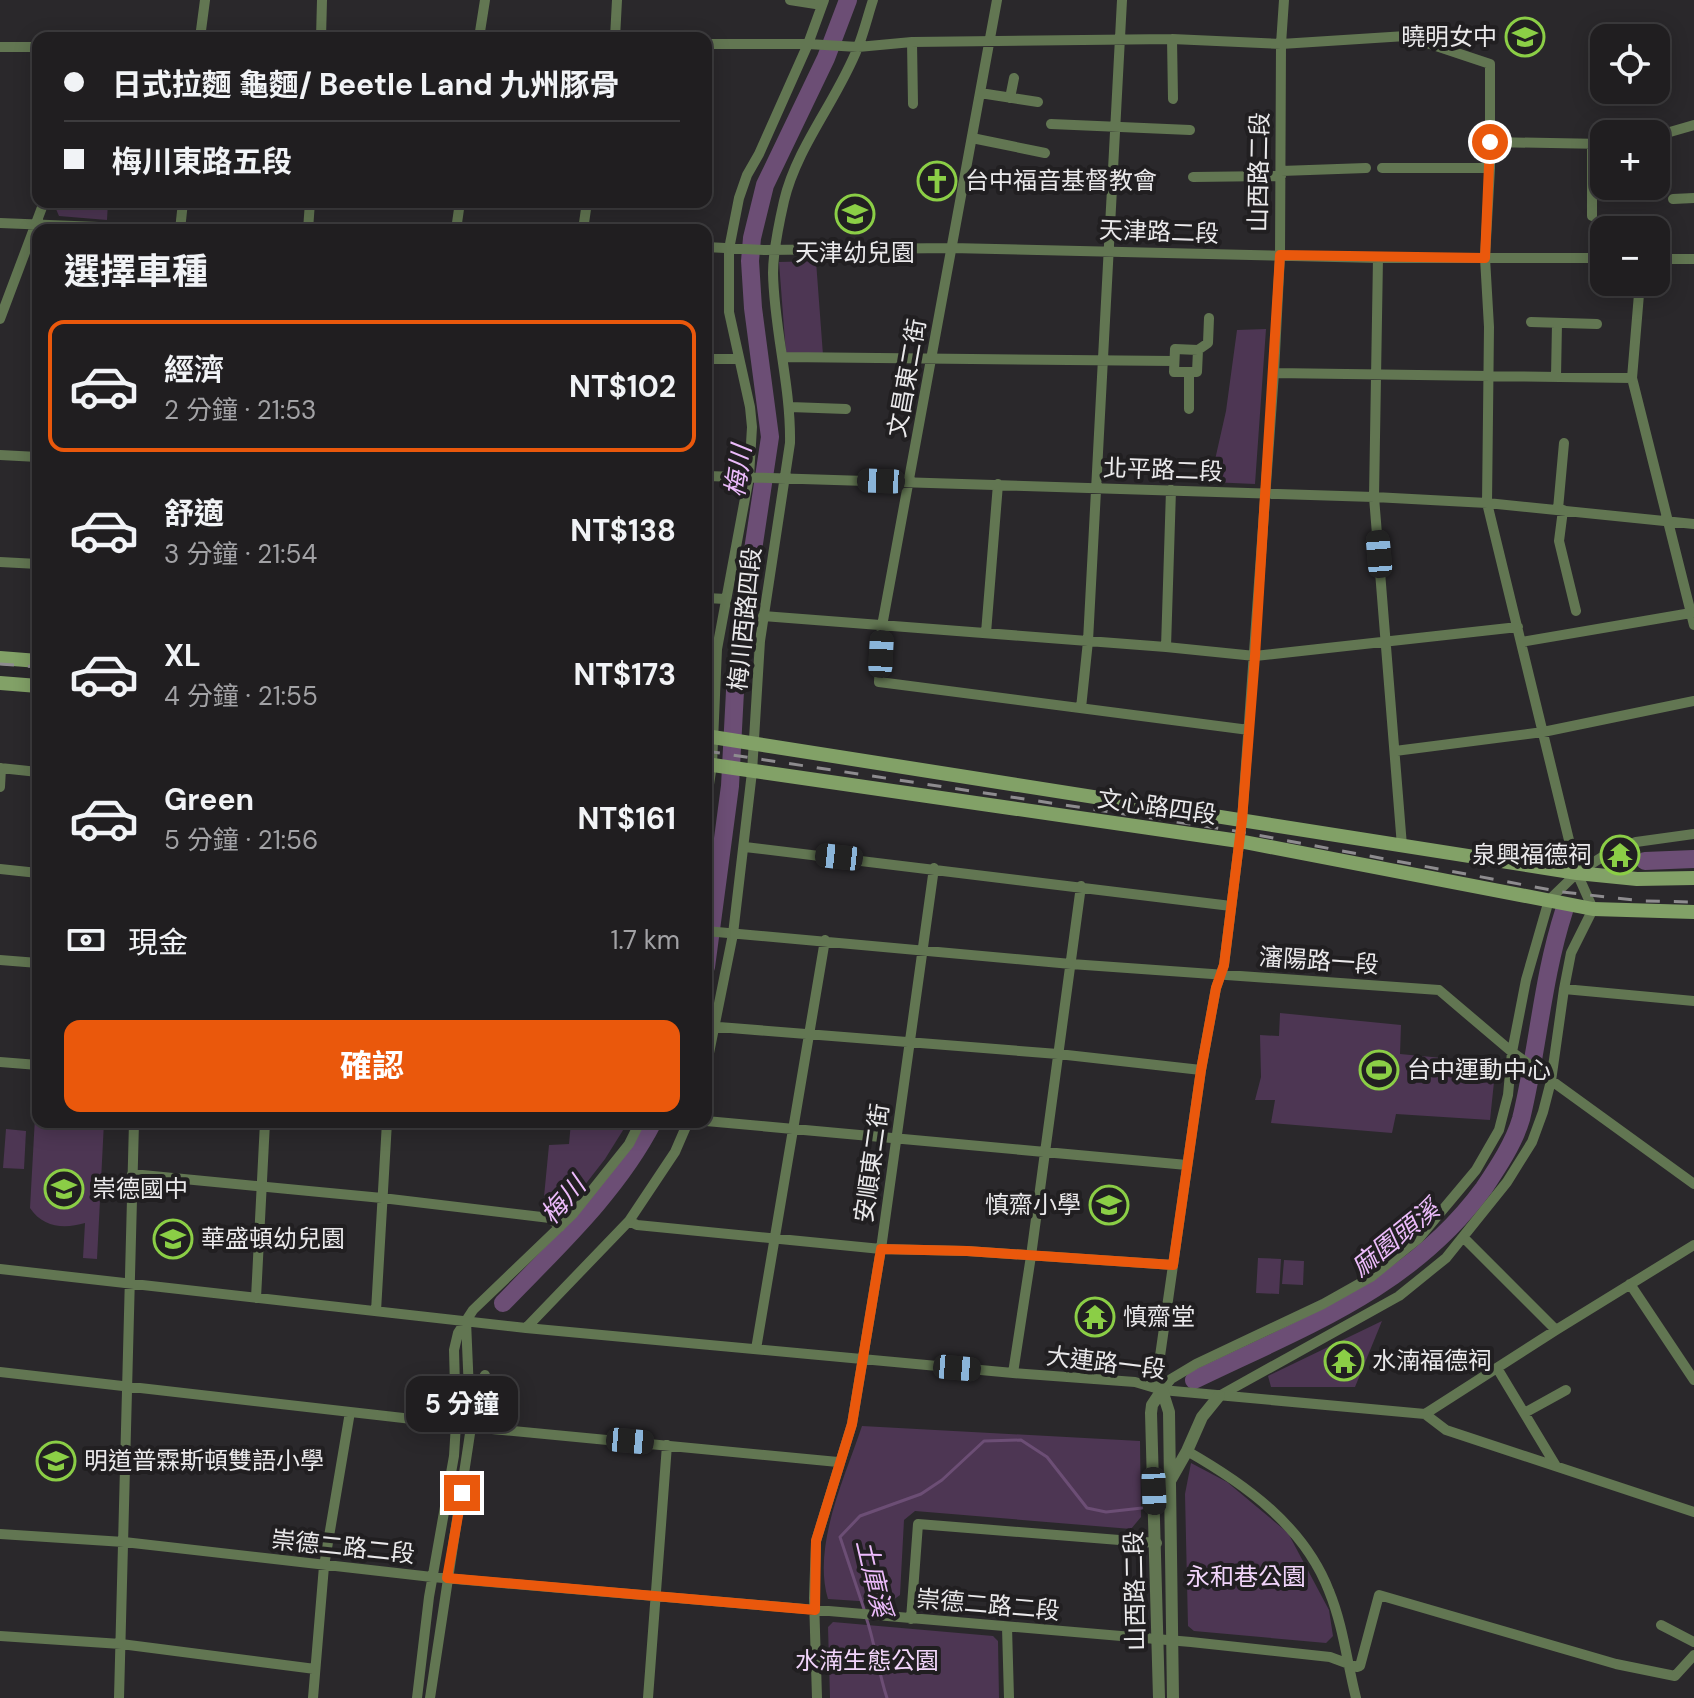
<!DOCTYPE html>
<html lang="zh-TW">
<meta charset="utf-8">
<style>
:root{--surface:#201e20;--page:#282729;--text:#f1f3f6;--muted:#a2a2a5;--line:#3d3c3e;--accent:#ea580c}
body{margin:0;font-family:"DM Sans","Noto Sans TC",sans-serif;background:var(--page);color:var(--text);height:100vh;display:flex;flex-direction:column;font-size:30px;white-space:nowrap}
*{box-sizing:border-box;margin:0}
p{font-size:26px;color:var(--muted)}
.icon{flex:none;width:44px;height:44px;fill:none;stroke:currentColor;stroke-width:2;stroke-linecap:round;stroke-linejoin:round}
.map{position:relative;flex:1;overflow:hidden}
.drawer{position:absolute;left:32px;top:224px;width:680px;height:904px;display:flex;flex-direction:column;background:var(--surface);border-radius:16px;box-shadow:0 4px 20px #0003,0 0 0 2px var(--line)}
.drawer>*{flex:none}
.top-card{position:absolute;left:32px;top:32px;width:680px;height:176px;border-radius:16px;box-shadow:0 4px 20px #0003,0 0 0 2px var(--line);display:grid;align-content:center;height:176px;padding:0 32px;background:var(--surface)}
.controls{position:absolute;left:1590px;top:24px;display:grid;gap:16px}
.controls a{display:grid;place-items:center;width:80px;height:80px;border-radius:16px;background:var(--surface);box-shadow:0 4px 20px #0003,0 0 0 2px var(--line);font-size:40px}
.end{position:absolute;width:36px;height:36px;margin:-18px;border:10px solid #ea580c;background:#fff;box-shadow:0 0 0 4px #fff}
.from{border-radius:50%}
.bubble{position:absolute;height:56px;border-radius:16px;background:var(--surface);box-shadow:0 4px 20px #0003,0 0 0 2px var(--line);font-size:26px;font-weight:700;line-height:56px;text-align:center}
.car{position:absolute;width:24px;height:48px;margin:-24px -12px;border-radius:10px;box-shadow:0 0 6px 2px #0007;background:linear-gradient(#222 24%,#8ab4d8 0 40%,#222 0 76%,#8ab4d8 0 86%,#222 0)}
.top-card b{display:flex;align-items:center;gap:28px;height:76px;font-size:30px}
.top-card b+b{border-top:2px solid var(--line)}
.top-card i{width:20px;height:20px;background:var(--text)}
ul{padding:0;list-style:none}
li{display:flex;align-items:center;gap:24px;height:132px;margin:0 16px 12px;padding:0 16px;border:4px solid transparent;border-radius:16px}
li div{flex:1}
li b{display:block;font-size:30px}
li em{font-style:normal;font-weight:700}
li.on{border-color:var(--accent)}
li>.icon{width:72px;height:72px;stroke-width:1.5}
h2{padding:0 32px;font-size:36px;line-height:96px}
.pay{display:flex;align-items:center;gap:20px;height:88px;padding:0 32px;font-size:30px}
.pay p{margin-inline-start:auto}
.cta{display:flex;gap:16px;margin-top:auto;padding:16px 32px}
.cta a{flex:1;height:92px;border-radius:16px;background:var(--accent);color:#fff;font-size:32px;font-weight:700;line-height:92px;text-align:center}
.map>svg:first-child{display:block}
.green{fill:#4d3653}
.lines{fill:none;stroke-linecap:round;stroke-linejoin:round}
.stream{stroke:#6c4e75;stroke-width:3}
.river{stroke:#6c4e75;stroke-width:18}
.minor{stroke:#627652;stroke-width:10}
.tertiary{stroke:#627652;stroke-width:12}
.secondary{stroke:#82a167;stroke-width:14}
.rail{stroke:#8e8c8f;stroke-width:3;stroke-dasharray:14 14;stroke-linecap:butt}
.route{stroke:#ea580c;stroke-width:10}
.labels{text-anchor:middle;stroke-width:8;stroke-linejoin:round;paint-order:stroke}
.poi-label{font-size:24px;fill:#eae9eb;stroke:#211f21;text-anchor:start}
.street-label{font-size:24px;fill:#eae9eb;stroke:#211f21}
.park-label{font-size:24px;fill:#f2d5fb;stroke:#211f21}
.water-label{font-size:26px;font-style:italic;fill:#ecbbfb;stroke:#211f21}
</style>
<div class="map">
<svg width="1694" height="1698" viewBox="0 0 1694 1698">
<rect width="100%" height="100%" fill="#2a282b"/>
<path class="green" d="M59,202H108L107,220L59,216L56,209Z
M816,261L823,355L786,354L779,262Z
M1266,329L1255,484L1210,482L1226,411L1237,330Z
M1280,1013L1401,1025L1400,1054L1496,1063L1490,1120L1396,1114L1392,1133L1271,1123L1275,1100H1255L1261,1077L1260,1035L1279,1036Z
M36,1099H38V1122H104L97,1259L83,1258L85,1223C65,1229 43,1228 30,1208Z
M571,1122H621L625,1127L605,1159L567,1208L543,1207L549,1145L569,1144Z
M6,1129L26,1131L24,1169L3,1168Z
M1258,1258L1281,1259L1279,1294L1256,1293Z
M1284,1260L1304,1261L1303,1285L1282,1284Z
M1382,1321L1355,1387H1271L1268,1376Z
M862,1426L1140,1441L1141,1517L1131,1529L915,1511L904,1520L900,1595L889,1603L828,1599C812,1546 845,1477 862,1426Z
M1191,1463L1227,1482L1288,1533L1329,1610L1333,1636L1326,1643L1194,1631L1188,1626L1185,1494Z
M833,1622L993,1636L998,1641L999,1698H830L828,1627Z"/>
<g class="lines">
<path class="stream" d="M864,1609L840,1537L860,1516L921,1494L942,1480L984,1441L1021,1440L1047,1457L1087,1508L1106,1512L1142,1508
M866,1617C875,1643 878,1671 887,1698"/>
<path class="river" d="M1645,861L1694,859
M706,967L730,786L735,691L744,610L770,437L753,308L750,261L752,238L765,185L826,58L848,0
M503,1303C557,1247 617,1192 653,1122
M1194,1380C1303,1327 1410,1289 1484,1188C1498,1167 1514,1143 1521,1119C1538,1050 1542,979 1564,911"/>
<path class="minor" d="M790,0L822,5
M997,0L882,626L879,682L1249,730
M200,38L205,0
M321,38L322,0
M479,38L485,0
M615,38L617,0
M1172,39L1173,99
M912,42L913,104
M706,44H808L858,47L912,42L1172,39L1281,44L1406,36L1490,64V168L1485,258L1489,327L1487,503L1577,873L1593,909L1571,953L1564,989L1551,1081L1543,1112L1532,1142L1507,1182L1446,1258L1399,1296L1219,1396
M0,47H38
M980,93L1038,102
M1010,98L1014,78
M1051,124L1190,130
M1656,136L1694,125
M972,138L1045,153
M1490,142L1604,144
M1592,145V216
M1382,168H1490
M1281,171L1366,168
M1193,177L1281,176
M1046,178L1113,183
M1673,199L1694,198
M0,223L173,230
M180,230L183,202
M308,230L310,202
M456,230L460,202
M583,230L587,202
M706,247L764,250L951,248L1378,258H1604
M1378,258L1374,497L1402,846
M1656,259H1694
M1640,282L1632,378L1694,625
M0,319L44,202
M1531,322L1597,324
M1198,350L1175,349L1174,372H1197L1198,350L1208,343L1209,318
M784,357L1174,361
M706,359H739
M1189,372V409
M1274,373L1632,378
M1556,377L1557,323
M790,407L846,409
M0,455L38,457
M706,476L1374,497L1487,503L1694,524
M1558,509L1564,443
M1563,510L1559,541L1576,611
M0,562L38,564
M706,598L726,599
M763,616L1166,647L1255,656L1518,627
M986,633L998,484
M1521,642L1691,613
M1166,647L1171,490
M1081,708L1088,641L1122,0
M1395,751L1543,732L1694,701
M0,768L38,772
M0,787L1,768
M706,804L712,765L717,649L749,477L752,427L750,407L729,312V249L739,198L747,175L759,154L808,44L824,0
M745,847L1231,906
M0,869L38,873
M706,931L1071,964L1439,990L1512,1052L1694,1184
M0,960L38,963
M1564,989L1694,1001
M706,1026L1058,1054L1201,1070
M0,1062L38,1065
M706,1068L733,934L752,772L760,641L790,443C791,386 774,330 773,273C773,250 779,223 784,201C797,146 838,99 858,47C864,32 868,15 873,0
M706,1121L1187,1165
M132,1174L382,1198L550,1218L560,1227
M629,1221L637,1225L881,1249L967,1251L1173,1265
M1464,1238L1556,1330
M0,1269L526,1328L1013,1373L1135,1382L1162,1390L1425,1414L1556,1330L1694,1245
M1630,1284L1694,1380
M256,1298L265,1122
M376,1311L387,1122
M466,1321L470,1415
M526,1328L629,1221L675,1152L688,1122
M756,1349L825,940
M1497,1368L1556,1466
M0,1372L456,1424
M1013,1373L1031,1256L1081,886
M1162,1390L1157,1377L1201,1070L1216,988L1224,965L1242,820L1274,373L1280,255L1281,44L1284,0
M1162,1390L1171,1379L1196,1364L1323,1304L1371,1277L1419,1238L1476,1170L1499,1130L1508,1095L1512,1052L1526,980L1549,900L1577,873L1610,852L1636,842L1694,834
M1526,1412L1566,1390
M1425,1414L1446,1430L1694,1512
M471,1427L838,1462
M1187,1451C1245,1484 1304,1526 1329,1591C1343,1625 1347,1662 1356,1698
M0,1534L124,1542L432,1577L1191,1642L1330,1657L1357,1667L1360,1666L1379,1595L1616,1664L1675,1676L1694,1655
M911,1619L918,1524L1157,1543
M1661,1625L1694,1642
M1007,1627L1009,1698
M0,1636L121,1644L315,1669
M119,1698L134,1122
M313,1698L324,1566L350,1412
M417,1698L429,1597L454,1456L456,1424L454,1350L458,1333L473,1310L573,1214L629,1144L640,1122
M430,1698L471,1427L481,1383L485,1375
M648,1698L667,1445
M817,1698L814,1598L816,1541L852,1424L881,1249L934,868"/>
<path class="tertiary" d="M1162,1390L1169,1412L1173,1698
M1170,1481L1187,1451L1202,1417L1219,1396
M1159,1698L1151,1413L1152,1405L1162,1390"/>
<path class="secondary" d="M0,658L38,661
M0,683L38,686
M706,736L1577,873L1637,879L1694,878
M706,764L1239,841L1593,909L1694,912"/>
<path class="rail" d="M0,664L38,667
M706,751L1230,830L1562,892L1643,901L1694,902"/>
</g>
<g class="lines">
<path class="route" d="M462,1493L447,1578L815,1610L816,1541L852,1424L881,1249L967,1251L1173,1265L1201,1070L1216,988L1224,965L1242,820L1255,656L1280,255L1485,258L1490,142"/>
</g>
<defs>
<g id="school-ring" transform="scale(2)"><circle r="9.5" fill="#211f21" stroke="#8bce46" stroke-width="1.5"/><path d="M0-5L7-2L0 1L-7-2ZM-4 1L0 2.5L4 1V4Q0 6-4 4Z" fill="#8bce46"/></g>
<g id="church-ring" transform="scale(2)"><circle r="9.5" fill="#211f21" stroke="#8bce46" stroke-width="1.5"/><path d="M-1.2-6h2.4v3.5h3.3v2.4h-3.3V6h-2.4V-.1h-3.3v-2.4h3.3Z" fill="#8bce46"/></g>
<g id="temple-ring" transform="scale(2)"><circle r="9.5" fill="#211f21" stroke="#8bce46" stroke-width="1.5"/><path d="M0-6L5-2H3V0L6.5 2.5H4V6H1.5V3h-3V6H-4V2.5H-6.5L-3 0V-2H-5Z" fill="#8bce46"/></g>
<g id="stadium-ring" transform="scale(2)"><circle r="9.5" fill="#211f21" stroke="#8bce46" stroke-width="1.5"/><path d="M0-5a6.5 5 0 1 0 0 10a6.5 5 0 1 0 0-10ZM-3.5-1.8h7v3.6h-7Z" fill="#8bce46"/></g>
</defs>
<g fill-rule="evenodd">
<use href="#school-ring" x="1525" y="37"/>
<use href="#church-ring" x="937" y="181"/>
<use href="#school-ring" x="855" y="214"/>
<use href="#temple-ring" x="1620" y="855"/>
<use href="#stadium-ring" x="1379" y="1070"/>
<use href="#school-ring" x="64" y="1189"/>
<use href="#school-ring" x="1109" y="1205"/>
<use href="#school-ring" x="173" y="1239"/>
<use href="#temple-ring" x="1095" y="1317"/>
<use href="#temple-ring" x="1344" y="1361"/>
<use href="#school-ring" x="56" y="1461"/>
</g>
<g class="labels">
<g class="poi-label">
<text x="1497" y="45" text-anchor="end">曉明女中</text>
<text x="965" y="189">台中福音基督教會</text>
<text x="855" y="261" text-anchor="middle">天津幼兒園</text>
<text x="1592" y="863" text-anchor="end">泉興福德祠</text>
<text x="1407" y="1078">台中運動中心</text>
<text x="92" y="1197">崇德國中</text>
<text x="1081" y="1213" text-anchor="end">慎齋小學</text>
<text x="201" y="1247">華盛頓幼兒園</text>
<text x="1123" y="1325">慎齋堂</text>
<text x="1372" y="1369">水湳福德祠</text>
<text x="84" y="1469">明道普霖斯頓雙語小學</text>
</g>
<g class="street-label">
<text transform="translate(1259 172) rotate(-89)" y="8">山西路二段</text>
<text transform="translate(1159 232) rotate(2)" y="8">天津路二段</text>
<text transform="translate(907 378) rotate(-80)" y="8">文昌東二街</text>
<text transform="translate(1163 470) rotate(2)" y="8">北平路二段</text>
<text transform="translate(745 619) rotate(-84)" y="8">梅川西路四段</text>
<text transform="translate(1157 807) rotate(8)" y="8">文心路四段</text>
<text transform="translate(1319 961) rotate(4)" y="8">瀋陽路一段</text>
<text transform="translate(872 1163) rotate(-82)" y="8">安順東二街</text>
<text transform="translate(1106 1363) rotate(7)" y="8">大連路一段</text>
<text transform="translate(343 1547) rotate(6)" y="8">崇德二路二段</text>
<text transform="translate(1135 1591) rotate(-91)" y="8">山西路二段</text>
<text transform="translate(988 1605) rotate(5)" y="8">崇德二路二段</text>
</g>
<g class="park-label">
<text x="1246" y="1585">永和巷公園</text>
<text x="867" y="1669">水湳生態公園</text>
</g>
<g class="water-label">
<text transform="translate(738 471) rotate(-82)" y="9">梅川</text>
<text transform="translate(563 1200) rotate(-49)" y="9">梅川</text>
<text transform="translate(1395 1238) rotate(-39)" y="9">麻園頭溪</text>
<text transform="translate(874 1578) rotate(77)" y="9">土庫溪</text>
</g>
</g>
</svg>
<div class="controls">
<a><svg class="icon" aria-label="locate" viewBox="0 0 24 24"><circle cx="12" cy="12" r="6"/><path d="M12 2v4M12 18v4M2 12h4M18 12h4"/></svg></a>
<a>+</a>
<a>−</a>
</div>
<i class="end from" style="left:1490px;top:142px"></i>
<i class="end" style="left:462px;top:1493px"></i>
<div class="bubble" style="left:406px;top:1376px;width:112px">5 分鐘</div>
<i class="car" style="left:881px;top:481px;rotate:272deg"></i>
<i class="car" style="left:1379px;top:554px;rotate:355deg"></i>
<i class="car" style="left:881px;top:654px;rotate:3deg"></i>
<i class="car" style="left:839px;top:857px;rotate:276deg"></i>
<i class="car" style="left:957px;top:1368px;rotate:95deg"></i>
<i class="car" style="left:630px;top:1441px;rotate:95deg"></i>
<i class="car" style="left:1154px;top:1491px;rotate:178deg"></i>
<div class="top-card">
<b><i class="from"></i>日式拉麵 龜麵/ Beetle Land 九州豚骨</b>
<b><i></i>梅川東路五段</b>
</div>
<section class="drawer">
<h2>選擇車種</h2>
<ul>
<li class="on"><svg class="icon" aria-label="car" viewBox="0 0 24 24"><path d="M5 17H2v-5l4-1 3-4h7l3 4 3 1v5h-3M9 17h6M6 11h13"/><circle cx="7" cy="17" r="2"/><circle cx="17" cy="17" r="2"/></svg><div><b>經濟</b><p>2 分鐘 · 21:53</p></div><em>NT$102</em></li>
<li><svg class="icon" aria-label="car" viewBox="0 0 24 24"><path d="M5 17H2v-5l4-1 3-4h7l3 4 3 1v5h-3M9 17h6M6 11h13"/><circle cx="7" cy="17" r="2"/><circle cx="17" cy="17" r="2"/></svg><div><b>舒適</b><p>3 分鐘 · 21:54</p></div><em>NT$138</em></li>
<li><svg class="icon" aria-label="car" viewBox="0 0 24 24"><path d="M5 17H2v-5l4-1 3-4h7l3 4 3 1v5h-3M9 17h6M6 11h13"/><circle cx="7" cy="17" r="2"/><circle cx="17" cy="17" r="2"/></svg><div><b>XL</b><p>4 分鐘 · 21:55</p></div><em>NT$173</em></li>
<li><svg class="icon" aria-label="car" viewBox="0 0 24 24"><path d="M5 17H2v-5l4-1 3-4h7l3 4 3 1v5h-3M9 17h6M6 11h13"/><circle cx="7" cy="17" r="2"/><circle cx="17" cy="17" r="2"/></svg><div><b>Green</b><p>5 分鐘 · 21:56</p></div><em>NT$161</em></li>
</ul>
<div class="pay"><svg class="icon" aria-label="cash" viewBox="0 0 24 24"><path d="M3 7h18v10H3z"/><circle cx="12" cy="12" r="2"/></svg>現金<p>1.7 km</p></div>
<div class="cta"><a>確認</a></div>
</section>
</div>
